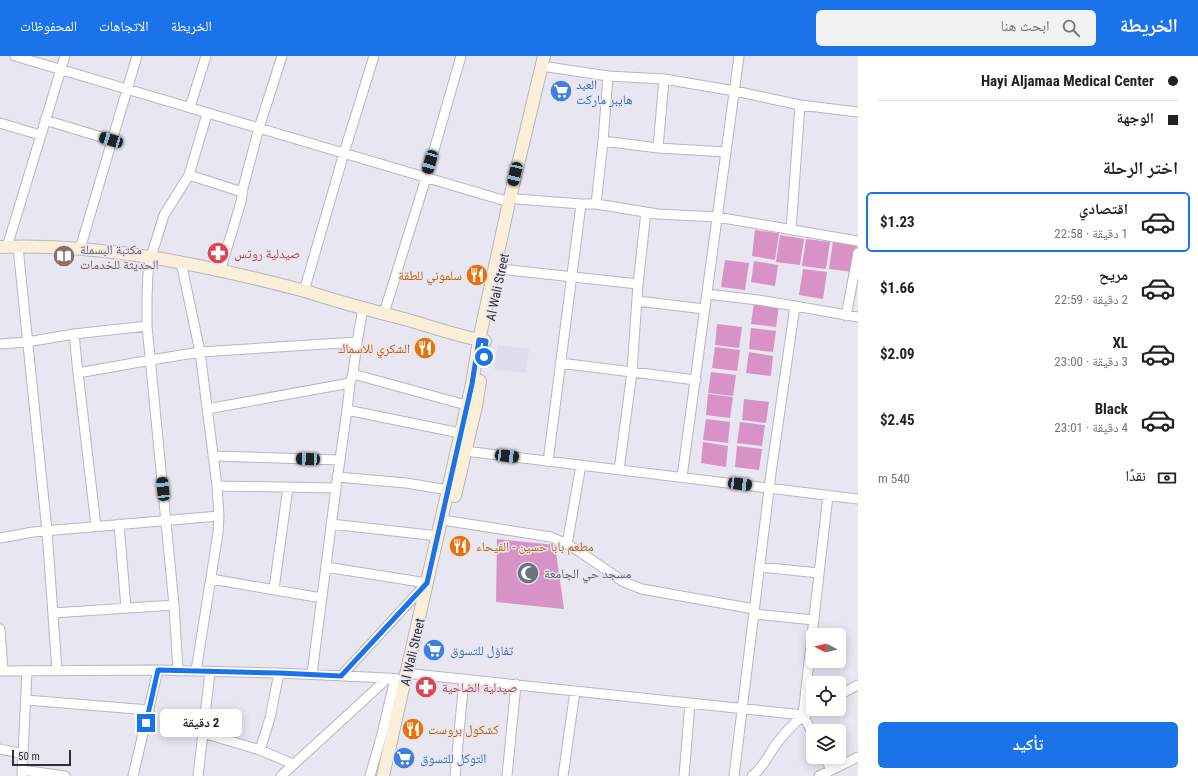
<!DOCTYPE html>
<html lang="ar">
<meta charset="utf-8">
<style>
:root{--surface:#fff;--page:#f2f2f2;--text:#222;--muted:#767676;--line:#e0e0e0;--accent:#1a73e8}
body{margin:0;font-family:"Roboto Condensed","Noto Naskh Arabic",sans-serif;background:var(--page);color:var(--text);direction:rtl;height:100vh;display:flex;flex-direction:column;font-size:15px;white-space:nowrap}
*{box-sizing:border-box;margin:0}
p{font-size:13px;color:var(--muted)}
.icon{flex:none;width:22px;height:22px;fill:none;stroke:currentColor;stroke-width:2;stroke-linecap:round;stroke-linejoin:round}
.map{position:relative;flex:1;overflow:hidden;direction:ltr}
.panel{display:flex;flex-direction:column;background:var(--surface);width:340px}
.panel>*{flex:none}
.top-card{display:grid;align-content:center;height:88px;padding:0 20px;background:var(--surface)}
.needle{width:26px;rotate:277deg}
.fabs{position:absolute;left:806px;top:572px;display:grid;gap:8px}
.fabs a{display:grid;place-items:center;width:40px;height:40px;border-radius:6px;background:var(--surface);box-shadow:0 2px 10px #0003;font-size:20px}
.scale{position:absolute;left:12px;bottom:10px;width:59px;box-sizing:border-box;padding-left:4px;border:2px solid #313135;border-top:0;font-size:11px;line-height:14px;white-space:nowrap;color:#313135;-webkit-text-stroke:3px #e7e6f1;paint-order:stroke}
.end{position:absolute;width:18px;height:18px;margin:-9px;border:5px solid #1a73e8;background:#fff;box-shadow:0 0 0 2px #fff}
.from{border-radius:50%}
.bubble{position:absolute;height:28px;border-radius:6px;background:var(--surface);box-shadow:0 2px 10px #0003;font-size:13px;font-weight:700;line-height:28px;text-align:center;direction:rtl}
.car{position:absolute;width:12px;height:24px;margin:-12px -6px;border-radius:5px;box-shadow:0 0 3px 1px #0007;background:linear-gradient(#222 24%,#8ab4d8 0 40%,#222 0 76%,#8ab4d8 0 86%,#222 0)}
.top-card b{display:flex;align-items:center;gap:14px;height:38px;font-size:15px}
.top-card b+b{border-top:1px solid var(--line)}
.top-card i{width:10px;height:10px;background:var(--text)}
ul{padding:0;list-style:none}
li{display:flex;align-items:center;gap:12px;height:60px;margin:0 8px 6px;padding:0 12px;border:2px solid transparent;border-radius:6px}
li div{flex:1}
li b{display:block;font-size:15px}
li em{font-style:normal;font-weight:700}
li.selected{border-color:var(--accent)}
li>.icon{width:36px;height:36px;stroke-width:1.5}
h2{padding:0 20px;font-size:18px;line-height:48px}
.pay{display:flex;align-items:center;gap:10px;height:44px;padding:0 20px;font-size:15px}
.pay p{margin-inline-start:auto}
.button{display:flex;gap:8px;margin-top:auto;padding:8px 20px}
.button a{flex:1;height:46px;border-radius:6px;background:var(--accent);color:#fff;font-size:16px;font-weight:700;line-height:46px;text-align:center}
header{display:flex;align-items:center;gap:24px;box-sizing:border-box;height:56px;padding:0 20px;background:var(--accent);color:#fff}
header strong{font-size:19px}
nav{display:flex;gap:22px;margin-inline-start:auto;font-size:14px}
.search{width:280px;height:36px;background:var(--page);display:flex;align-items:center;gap:10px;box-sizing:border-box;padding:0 14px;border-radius:6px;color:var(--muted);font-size:15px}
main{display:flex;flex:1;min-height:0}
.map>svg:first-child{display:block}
.built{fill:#dedcef}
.building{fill:#d892c5}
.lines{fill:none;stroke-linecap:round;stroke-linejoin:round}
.street-casing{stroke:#b7b6c1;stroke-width:11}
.secondary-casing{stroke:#b7b6c1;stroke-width:14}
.street{stroke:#fff;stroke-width:9}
.secondary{stroke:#fcefda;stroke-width:12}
.route{stroke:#1a73e8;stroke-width:5}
.labels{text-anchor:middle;stroke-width:3;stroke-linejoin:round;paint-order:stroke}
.shop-label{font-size:13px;fill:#366cbe;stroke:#e7e6f1;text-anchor:start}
.education-label{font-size:13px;fill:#785e54;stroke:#e7e6f1;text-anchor:start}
.health-label{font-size:13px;fill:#be3a42;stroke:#e7e6f1;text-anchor:start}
.food-label{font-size:13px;fill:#c56008;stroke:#e7e6f1;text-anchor:end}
.street-label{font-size:13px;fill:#313135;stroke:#e7e6f1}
.worship-label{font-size:13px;fill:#5b616d;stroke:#e7e6f1;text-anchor:start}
</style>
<header>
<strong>الخريطة</strong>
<div class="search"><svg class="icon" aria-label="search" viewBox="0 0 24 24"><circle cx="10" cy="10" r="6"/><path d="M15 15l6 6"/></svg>ابحث هنا</div>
<nav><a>الخريطة</a><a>الاتجاهات</a><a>المحفوظات</a></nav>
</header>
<main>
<section class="panel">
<div class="top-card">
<b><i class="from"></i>Hayi Aljamaa Medical Center</b>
<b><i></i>الوجهة</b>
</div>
<h2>اختر الرحلة</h2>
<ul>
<li class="selected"><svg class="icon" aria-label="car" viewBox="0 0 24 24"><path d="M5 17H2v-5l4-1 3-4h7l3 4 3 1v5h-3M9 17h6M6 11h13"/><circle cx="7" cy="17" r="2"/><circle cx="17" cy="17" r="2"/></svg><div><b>اقتصادي</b><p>1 دقيقة · 22:58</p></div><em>$1.23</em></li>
<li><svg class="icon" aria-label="car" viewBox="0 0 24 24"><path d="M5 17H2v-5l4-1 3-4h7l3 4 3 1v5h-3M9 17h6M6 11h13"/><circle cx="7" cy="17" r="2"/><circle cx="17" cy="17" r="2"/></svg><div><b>مريح</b><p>2 دقيقة · 22:59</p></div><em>$1.66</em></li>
<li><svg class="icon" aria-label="car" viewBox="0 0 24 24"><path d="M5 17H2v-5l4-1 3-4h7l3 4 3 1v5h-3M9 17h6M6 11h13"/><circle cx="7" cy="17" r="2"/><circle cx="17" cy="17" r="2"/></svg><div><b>XL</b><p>3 دقيقة · 23:00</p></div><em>$2.09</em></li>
<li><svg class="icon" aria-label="car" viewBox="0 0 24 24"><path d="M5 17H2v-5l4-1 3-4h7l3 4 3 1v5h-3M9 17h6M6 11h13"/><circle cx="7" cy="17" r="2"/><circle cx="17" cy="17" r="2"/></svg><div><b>Black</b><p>4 دقيقة · 23:01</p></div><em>$2.45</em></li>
</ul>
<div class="pay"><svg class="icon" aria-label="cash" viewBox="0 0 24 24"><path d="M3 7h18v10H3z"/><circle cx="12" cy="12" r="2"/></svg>نقدًا<p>540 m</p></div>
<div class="button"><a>تأكيد</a></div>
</section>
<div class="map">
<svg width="858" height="720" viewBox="0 0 858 720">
<rect width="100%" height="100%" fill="#e7e6f1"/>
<path class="built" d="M498,289L529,293L526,317L494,313Z"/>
<path class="building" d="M755,174L779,177L775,204L752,200Z
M780,179L804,183L800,209L776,206Z
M806,183L830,186L826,213L802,210Z
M833,186L857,190L853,216L829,213Z
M725,204L749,207L745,234L721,231Z
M754,205L778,209L775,230L751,226Z
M803,213L827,216L823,243L799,239Z
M754,247L779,250L776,271L751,268Z
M717,268L742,271L739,292L715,289Z
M751,272L776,275L773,296L749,293Z
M715,291L740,294L737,315L712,312Z
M749,296L773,300L771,320L746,317Z
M711,316L736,319L733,340L708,337Z
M708,338L733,341L730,362L706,359Z
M744,343L769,346L766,367L742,364Z
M706,363L730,366L728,387L703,384Z
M740,366L765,369L762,390L737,387Z
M703,386L728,390L726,411L701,407Z
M737,390L762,393L759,414L735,411Z
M497,483L555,489L564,553L496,546Z"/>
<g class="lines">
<g class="street-casing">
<path id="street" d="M15,0L509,146
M548,11L608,20L664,23L735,35L800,49L858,56
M190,51L206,0
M45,64L111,84
M0,67L40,79
M603,85L658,92L726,96
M658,92L664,23
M189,119L242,136
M517,143L581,148H596L658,158L717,161L858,185
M596,148L603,85L608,20
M791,174L800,49
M7,191L65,0
M18,191L47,475L57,615
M80,193L137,0
M181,206L200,296L217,430L219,460L218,477L196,615
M500,213L638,228
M220,215L241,146L243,132L259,72L282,0
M304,235L344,97L374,0
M707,238L758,244L795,250
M637,245L705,253
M384,257L426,122L461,0
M846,260L858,197
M74,278L78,317L96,470
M0,288L27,286L74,278L147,270
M560,307L696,324
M78,317L151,304L200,296L357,286
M353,318L466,349
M207,353L350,327
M347,354L460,377
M465,395L858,443
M213,400L340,404
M548,406L581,148
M619,414L632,316L638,228L646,156
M337,421L406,427L448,434
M682,421L739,0
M217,430L336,432
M449,465L551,481L567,488L580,496L624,526L642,533L754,553
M119,468L126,552
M331,468L438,480
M0,482L33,476L219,460
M567,488L581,409
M326,511L427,527
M759,511L819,517
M211,523L322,542
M274,533L288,431
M53,557L174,549
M754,558L814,564
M0,573L3,615
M0,615L158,614L279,617L388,622L405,624
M178,615L174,549L147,270V241L148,217L151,201L164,159L189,119L207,58
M312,618L336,432L347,354L350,327L353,318L357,286L363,252
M414,618L803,659
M341,620L426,528
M839,639L858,629
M26,644L149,654
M203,677L260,694L293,708
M813,678L803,659L828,439
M0,693L23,698
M260,694L270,662L279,617
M825,701L831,714
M22,714L65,720
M22,720L27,615
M133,720L158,614
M198,720L210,616
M281,720L388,622
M370,720L382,678L395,623
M455,720L464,623
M507,720L516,628
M563,720L575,635
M684,720L690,647
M734,720L771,417L795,250L858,261
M752,720C763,712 769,698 777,687C787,674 799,661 814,653
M819,720L858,701"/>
</g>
<g class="secondary-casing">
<path id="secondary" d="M0,191C103,187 206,209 305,235C324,241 343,247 363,252C380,257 398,261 415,266C438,273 462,281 485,285
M455,440L476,350L480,325
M383,720L472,328L479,284L509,146L544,0"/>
</g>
<use href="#street" class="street"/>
<use href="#secondary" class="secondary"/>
</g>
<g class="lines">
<path class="route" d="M146,667L158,614L279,617L341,620L427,527L472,328L479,284L486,285L484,301"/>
</g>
<defs>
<g id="supermarket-disc" transform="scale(1.15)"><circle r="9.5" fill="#3f7fe0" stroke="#e7e6f1"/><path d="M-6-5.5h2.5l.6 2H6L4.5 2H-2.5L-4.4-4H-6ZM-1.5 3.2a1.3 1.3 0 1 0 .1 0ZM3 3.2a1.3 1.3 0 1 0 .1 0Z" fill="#fff"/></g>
<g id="pharmacy-disc" transform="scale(1.15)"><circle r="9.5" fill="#e0444e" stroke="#e7e6f1"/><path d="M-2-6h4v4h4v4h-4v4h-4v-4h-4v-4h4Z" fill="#fff"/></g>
<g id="library-disc" transform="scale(1.15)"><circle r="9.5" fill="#8d6e63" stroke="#e7e6f1"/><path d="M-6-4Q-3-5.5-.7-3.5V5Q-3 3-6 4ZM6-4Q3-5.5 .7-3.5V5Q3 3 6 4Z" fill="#fff"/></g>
<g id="restaurant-disc" transform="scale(1.15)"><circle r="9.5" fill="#e8710a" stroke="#e7e6f1"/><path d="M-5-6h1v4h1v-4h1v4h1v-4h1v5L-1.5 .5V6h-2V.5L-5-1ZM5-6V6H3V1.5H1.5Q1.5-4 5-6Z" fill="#fff"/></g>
<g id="mosque-disc" transform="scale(1.15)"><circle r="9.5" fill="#6b7280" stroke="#e7e6f1"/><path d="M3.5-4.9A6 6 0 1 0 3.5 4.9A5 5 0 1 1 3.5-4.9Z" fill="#fff"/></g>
</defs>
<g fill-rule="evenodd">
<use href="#supermarket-disc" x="561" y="35"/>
<use href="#pharmacy-disc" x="218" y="197"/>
<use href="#library-disc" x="64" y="200"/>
<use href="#restaurant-disc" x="477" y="219"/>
<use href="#restaurant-disc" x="425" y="292"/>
<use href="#restaurant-disc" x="460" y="490"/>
<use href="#mosque-disc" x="528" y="517"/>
<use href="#supermarket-disc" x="434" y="594"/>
<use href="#pharmacy-disc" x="426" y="631"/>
<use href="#restaurant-disc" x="413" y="673"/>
<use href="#supermarket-disc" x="404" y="702"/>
</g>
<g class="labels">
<g class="shop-label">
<text x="576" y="33">العبد<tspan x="576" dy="15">هايبر ماركت</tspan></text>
<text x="450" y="599">تفاؤل للتسوق</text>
<text x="420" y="707">التوكل للتسوق</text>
</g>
<g class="education-label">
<text x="80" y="198">مكتبة البسملة<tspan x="80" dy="15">الحديثة للخدمات</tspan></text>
</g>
<g class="health-label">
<text x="234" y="202">صيدلية روتس</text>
<text x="442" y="636">صيدلية الضاحية</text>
</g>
<g class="food-label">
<text x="462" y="224">سلموني للطقة</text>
<text x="410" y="297">الشكري للاسماك</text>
<text x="476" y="495" text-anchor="start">مطعم بابا حسين - الفيحاء</text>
<text x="428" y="678" text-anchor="start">كشكول بروست</text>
</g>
<g class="street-label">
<text transform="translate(497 231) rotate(-78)" y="5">Al Wali Street</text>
<text transform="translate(412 596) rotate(-77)" y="5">Al Wali Street</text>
</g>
<g class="worship-label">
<text x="544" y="522">مسجد حي الجامعة</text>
</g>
</g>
</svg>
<div class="fabs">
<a><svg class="needle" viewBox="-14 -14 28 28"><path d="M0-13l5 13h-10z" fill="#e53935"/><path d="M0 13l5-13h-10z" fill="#767676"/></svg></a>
<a><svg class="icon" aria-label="locate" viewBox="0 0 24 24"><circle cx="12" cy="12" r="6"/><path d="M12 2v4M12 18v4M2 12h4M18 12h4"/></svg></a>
<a><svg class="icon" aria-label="layers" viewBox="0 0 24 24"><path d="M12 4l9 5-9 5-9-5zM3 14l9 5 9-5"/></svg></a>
</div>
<div class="scale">50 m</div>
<i class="end from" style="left:484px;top:301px"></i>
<i class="end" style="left:146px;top:667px"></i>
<div class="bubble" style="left:160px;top:653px;width:82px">2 دقيقة</div>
<i class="car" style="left:111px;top:84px;rotate:287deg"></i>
<i class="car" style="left:430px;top:106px;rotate:196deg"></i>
<i class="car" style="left:515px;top:118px;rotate:193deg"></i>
<i class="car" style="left:507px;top:400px;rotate:97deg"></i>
<i class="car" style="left:308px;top:403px;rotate:272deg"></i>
<i class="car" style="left:740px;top:428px;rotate:97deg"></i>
<i class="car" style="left:163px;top:433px;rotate:354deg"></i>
</div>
</main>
